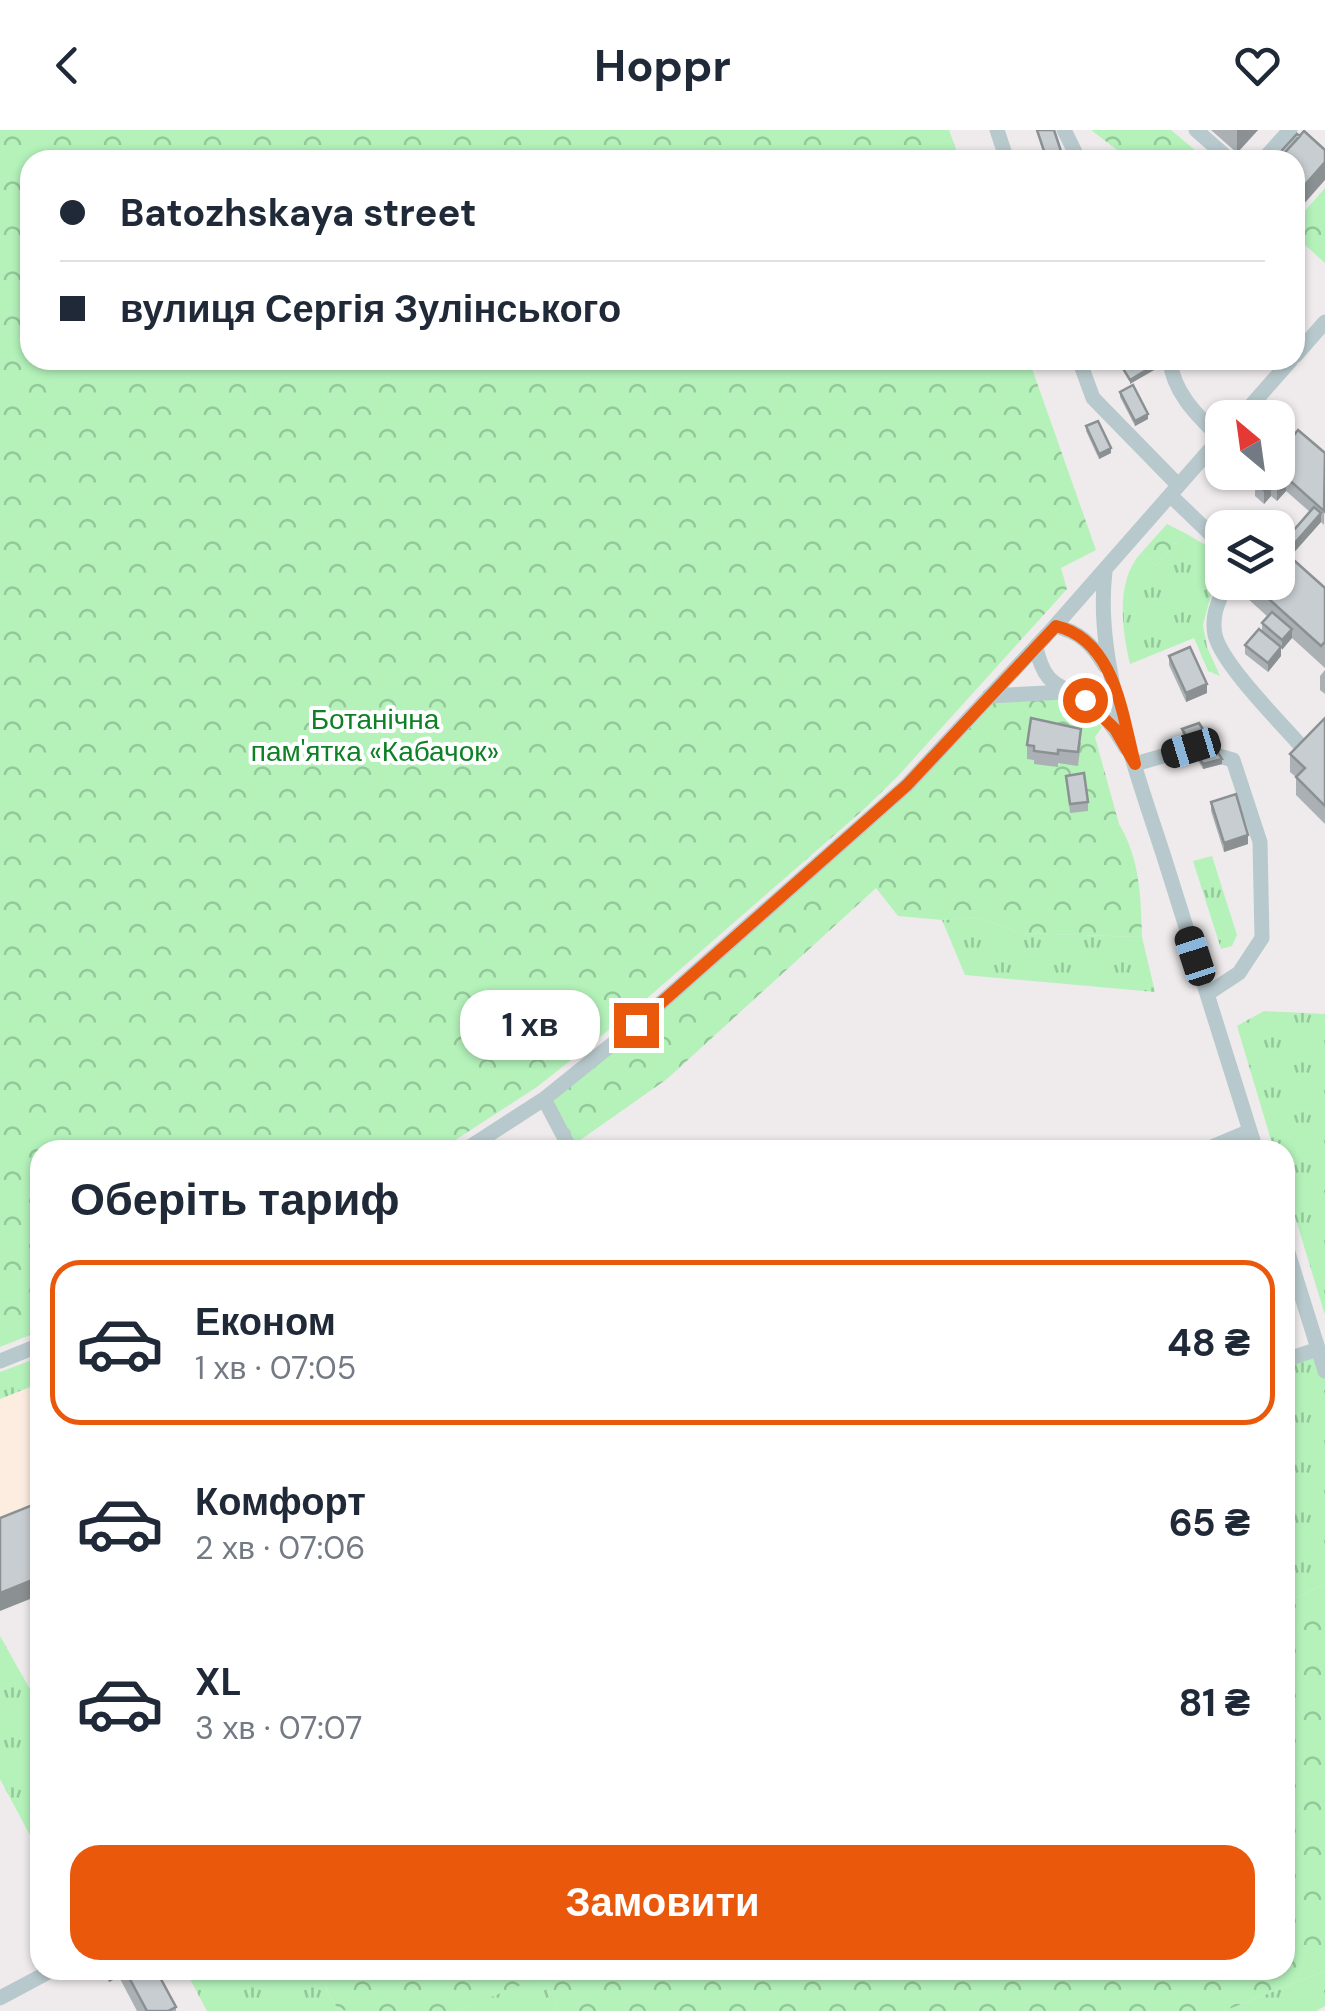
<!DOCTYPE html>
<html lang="uk">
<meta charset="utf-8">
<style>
:root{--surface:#fff;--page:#f6f6f7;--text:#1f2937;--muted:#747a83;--line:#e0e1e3;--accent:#ea580c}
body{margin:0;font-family:"DM Sans",sans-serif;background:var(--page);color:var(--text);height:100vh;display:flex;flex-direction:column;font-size:38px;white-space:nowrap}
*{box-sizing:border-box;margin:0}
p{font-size:32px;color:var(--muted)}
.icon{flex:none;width:55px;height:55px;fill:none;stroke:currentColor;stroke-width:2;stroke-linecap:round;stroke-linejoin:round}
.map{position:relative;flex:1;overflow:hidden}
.panel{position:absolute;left:30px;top:1010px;width:1265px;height:840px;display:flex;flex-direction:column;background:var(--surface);border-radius:30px;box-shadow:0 2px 8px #0004}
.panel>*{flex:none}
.guide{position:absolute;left:20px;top:20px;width:1285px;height:220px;border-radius:30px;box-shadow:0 2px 8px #0004;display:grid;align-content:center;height:220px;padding:0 40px;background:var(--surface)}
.needle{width:65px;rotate:331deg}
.fabs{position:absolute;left:1205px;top:270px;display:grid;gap:20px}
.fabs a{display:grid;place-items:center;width:90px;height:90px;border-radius:20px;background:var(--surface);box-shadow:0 2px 8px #0004;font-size:50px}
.end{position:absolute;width:45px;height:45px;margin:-22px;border:12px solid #ea580c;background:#fff;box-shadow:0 0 0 5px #fff}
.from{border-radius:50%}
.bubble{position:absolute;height:70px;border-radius:30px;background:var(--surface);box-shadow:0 2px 8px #0004;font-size:32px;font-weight:700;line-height:70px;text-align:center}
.car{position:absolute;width:30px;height:60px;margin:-30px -15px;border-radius:12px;box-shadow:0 0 8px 2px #0007;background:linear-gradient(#222 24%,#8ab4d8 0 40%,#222 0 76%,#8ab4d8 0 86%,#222 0)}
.guide b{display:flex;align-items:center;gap:35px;height:95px;font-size:38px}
.guide b+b{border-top:2px solid var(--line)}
.guide i{width:25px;height:25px;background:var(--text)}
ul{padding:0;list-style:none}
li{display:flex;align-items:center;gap:30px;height:165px;margin:0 20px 15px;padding:0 20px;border:5px solid transparent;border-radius:30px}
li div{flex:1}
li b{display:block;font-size:38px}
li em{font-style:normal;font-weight:700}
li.selected{border-color:var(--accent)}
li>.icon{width:90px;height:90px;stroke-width:1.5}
h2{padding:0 40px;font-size:45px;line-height:120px}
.cta{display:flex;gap:20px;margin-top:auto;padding:20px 40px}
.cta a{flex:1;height:115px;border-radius:30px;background:var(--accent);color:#fff;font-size:40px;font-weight:700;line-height:115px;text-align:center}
header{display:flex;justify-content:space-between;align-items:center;height:130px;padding:0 40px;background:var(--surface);font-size:45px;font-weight:700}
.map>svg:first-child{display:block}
.commercial{fill:#fdede1}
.grass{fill:url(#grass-tufts)}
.forest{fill:url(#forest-crowns)}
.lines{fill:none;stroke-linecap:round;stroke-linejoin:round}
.minor{stroke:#b8c9cd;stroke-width:15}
.wall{fill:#abb0b4}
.shaded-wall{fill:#8b9092}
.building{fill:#c7cdd1;stroke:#8b9092;stroke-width:2.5}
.route{stroke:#ea580c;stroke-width:12}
.labels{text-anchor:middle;stroke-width:8;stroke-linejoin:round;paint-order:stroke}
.park-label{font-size:28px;fill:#0e8127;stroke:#fff}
</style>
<header><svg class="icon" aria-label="back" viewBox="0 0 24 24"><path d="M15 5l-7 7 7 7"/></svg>Hoppr<svg class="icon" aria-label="heart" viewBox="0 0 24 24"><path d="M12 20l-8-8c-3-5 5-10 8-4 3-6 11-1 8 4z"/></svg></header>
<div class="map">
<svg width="1325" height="1881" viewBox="0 0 1325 1881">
<defs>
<pattern id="grass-tufts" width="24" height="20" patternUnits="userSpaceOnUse" patternTransform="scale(2.5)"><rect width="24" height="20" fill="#b4f2ba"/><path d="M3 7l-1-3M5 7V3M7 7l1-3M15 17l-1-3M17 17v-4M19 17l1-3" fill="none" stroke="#94c79a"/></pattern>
<pattern id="forest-crowns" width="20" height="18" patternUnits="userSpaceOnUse" patternTransform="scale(2.5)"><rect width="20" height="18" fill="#b4f2ba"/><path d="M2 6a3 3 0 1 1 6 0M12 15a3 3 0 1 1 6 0" fill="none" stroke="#94c79a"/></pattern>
</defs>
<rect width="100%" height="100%" fill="#efebec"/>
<path class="commercial" d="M40,1253V1382L0,1398V1269Z"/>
<path class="grass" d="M1185,403L1214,420L1220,430L1203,495L1207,517L1220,546L1208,541L1194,508L1130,534C1122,500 1115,451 1141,423L1156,436Z
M1212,726L1237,805L1232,816L1221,819L1193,731Z
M977,787L1020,803L1142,807L1155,862L965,845L942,790Z
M1264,881L1325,884V1185L1285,1054V1020H1274L1237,896Z
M1318,1219L1325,1241V1454L1285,1473V1230Z
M40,1227V1253L0,1269V1242Z
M0,1506L40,1577V1724L0,1649Z
M185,1840H317L337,1878L347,1881H207Z
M1325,1841V1876L1316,1881H1224Z
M541,1846L559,1881H456Z"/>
<path class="forest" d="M0,0H949L960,30H30V230H1029L1096,420L1061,438L1067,459L898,646L863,680L629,884L537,957L440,1020H40V1201L0,1217Z
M1091,0H1171L1207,30L1129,29Z
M1325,58V133L1295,106V92Z
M1167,394L1185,403L1156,436L1141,423Z
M1065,562L1102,597L1095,607L1119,694C1140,729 1141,767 1142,807L1020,803L977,787L942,790L898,786L876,758L667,949L576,1013L563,989L544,969L871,688L989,566Z
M1325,1454V1841L1224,1881H559L541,1847L456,1881H347L337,1878L317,1840H1285V1473Z"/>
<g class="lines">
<path class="minor" d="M997,0L1007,30
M1064,0L1078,28L1085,30
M1196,0L1230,30
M1263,30L1290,0
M1295,226L1325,192
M1079,230L1093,268L1178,355
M1170,230C1173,263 1198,286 1220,308
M1240,288L1291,230
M1170,365L1222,415
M1266,398L1274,388
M1105,442C1094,532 1137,643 1165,730C1195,826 1225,923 1256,1020
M1227,452C1219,470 1211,485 1215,505C1222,534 1279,591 1301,616
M1055,496C1080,502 1092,514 1105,536
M1036,518C1046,560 1060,553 1090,573C1106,585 1116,601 1126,618
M989,566L1065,562
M1135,634L1191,618L1233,630L1260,712L1262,808L1239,843L1207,864
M544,969L571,1020
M465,1020L544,969L636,895L907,655L1055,496L1222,306
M1205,1020L1250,1001
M1285,1113L1325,1241
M1285,1230L1318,1219
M0,1231L40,1215
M0,1868L45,1844"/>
</g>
<path class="wall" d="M1211,0H1258L1237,23Z
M1120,262L1148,289L1135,296L1120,267Z
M1086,296L1111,323L1099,329L1086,301Z
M1325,323L1324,395L1321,392L1290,427L1325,458V538L1292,508L1281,519V526L1268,542L1245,524V515L1262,502V493L1268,487L1237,459V452H1278L1279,417L1310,382L1286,361L1277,371L1271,366L1264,374L1255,366V352Z
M1169,526L1207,563L1186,572L1169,535Z
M1325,540V564L1320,560V546Z
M1325,588V694L1296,665V647L1290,642V624Z
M1182,599L1222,634L1203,639L1182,603Z
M1081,613L1078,636L1058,633V637L1034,634V630L1027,629V615Z
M1066,646L1088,672V681L1070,683Z
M1211,672L1248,714L1224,722L1211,681Z
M102,1840H156L176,1877V1881H137L119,1847L109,1852Z"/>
<path class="shaded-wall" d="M1237,0H1258L1237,23Z
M1325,32V50L1295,84V66Z
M1054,230H1057V234L1044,238V233Z
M1156,234V239L1130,254V250Z
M1148,284V289L1135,296V291Z
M1111,318V323L1099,329V324Z
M1286,347V361L1277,371V358Z
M1271,352V366L1264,374V360Z
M1321,383V392L1281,437V428Z
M1292,499V508L1282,520V510Z
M1281,517V526L1268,542V533Z
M1207,554V563L1186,572V563Z
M1222,629V634L1203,639V634Z
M1248,705V714L1224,722V713Z
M40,1447V1465L0,1481V1463Z
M109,1840H119V1847L109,1852Z"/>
<path class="building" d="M1037,0H1054L1064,30H1047Z
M1304,1L1325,20V32L1295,66V30H1278Z
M1297,4L1300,6L1278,30L1275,28Z
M1134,230H1154L1156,234L1130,250L1122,237Z
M1133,255L1148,284L1135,291L1120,262Z
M1098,291L1111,318L1099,324L1086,296Z
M1298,300L1325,323L1324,381L1286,347L1277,358L1271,352L1264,360L1255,352L1263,342H1278V325Z
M1314,377L1321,383L1286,423L1279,417Z
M1278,416L1325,458V512L1321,516L1250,452H1278Z
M1272,482L1292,499L1282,510L1262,493Z
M1259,499L1281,517L1268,533L1245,515Z
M1190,517L1207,554L1186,563L1169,526Z
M1031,588L1081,599L1078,622L1058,620V624L1034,621V616L1027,615Z
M1325,588V676L1296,647L1305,638L1290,624Z
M1199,593L1222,629L1203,634L1182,599Z
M1084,643L1088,672L1070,674L1066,646Z
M1236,664L1248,705L1224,713L1211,672Z
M40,1372V1447L0,1463V1388Z
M125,1840H156L176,1877L168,1881H147Z"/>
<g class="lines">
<path class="route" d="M636,895L907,655L1056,496C1115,510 1122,584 1135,634L1115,599L1085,570"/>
</g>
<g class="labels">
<g class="park-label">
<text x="375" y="599">Ботанічна<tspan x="375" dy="32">пам'ятка «Кабачок»</tspan></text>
</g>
</g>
</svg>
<div class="fabs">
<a><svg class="needle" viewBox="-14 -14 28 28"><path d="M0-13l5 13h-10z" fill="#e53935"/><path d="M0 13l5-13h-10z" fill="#747a83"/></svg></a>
<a><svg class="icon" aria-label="layers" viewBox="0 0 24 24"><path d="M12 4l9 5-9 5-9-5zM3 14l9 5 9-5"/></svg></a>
</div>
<i class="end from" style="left:1085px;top:570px"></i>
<i class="end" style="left:636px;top:895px"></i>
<div class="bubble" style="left:460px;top:860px;width:140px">1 хв</div>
<i class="car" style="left:1191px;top:618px;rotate:253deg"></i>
<i class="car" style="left:1195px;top:826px;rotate:342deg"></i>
<div class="guide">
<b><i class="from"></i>Batozhskaya street</b>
<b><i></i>вулиця Сергія Зулінського</b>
</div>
<section class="panel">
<h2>Оберіть тариф</h2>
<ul>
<li class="selected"><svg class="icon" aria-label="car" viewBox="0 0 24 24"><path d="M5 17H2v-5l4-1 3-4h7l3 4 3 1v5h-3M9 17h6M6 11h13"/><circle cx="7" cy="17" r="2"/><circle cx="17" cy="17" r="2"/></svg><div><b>Економ</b><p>1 хв · 07:05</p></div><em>48 ₴</em></li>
<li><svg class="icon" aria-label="car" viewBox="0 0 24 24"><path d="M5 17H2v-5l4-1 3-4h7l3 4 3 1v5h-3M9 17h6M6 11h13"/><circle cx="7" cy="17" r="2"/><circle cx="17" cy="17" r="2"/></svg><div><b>Комфорт</b><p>2 хв · 07:06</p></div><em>65 ₴</em></li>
<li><svg class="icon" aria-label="car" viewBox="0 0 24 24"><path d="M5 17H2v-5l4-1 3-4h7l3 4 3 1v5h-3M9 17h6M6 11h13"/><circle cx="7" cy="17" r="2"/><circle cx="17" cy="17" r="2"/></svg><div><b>XL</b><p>3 хв · 07:07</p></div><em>81 ₴</em></li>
</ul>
<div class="cta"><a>Замовити</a></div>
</section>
</div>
